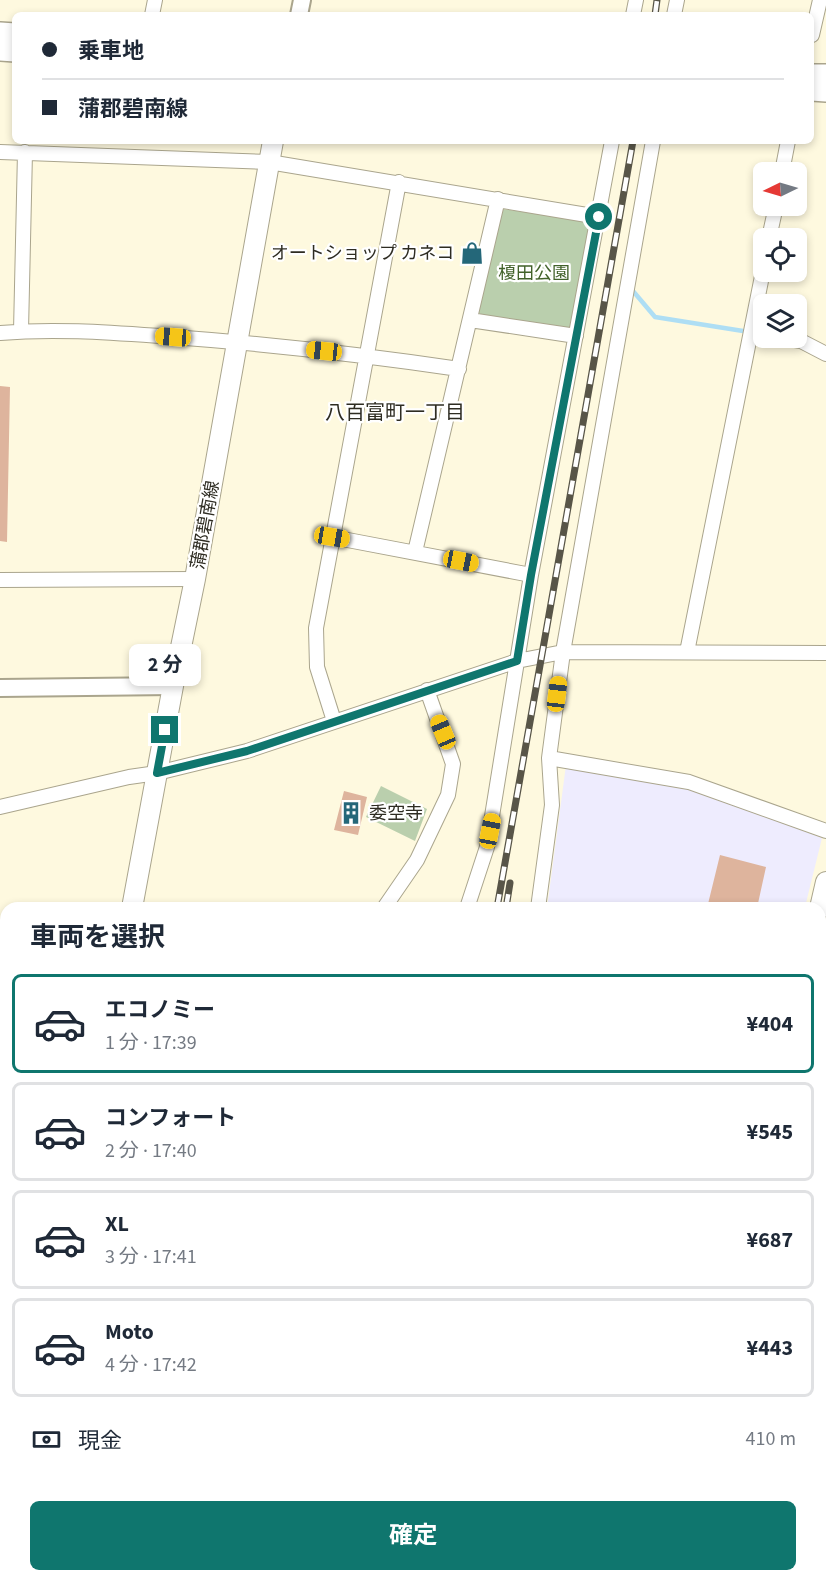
<!DOCTYPE html>
<html lang="ja">
<meta charset="utf-8">
<style>
:root{--surface:#fff;--page:#f2f2f3;--text:#1f2937;--muted:#747a83;--line:#e0e1e3;--accent:#0f766e}
body{margin:0;font-family:"Source Sans 3","Noto Sans JP",sans-serif;background:var(--page);color:var(--text);height:100vh;display:flex;flex-direction:column;font-size:22px;white-space:nowrap}
*{box-sizing:border-box;margin:0}
p{font-size:20px;color:var(--muted)}
.icon{flex:none;width:33px;height:33px;fill:none;stroke:currentColor;stroke-width:2;stroke-linecap:round;stroke-linejoin:round}
.map{position:relative;flex:1;overflow:hidden}
.panel{position:absolute;left:0px;top:902px;width:826px;height:680px;display:flex;flex-direction:column;background:var(--surface);border-radius:18px 18px 0 0;box-shadow:0 3px 9px #0003}
.panel>*{flex:none}
.banner{position:absolute;left:12px;top:12px;width:802px;height:132px;border-radius:9px;box-shadow:0 3px 9px #0003;display:grid;align-content:center;height:132px;padding:0 30px;background:var(--surface)}
.needle{width:39px;rotate:265deg}
.controls{position:absolute;left:753px;top:162px;display:grid;gap:12px}
.controls a{display:grid;place-items:center;width:54px;height:54px;border-radius:9px;background:var(--surface);box-shadow:0 3px 9px #0003;font-size:30px}
.end{position:absolute;width:27px;height:27px;margin:-14px;border:8px solid #0f766e;background:#fff;box-shadow:0 0 0 3px #fff}
.from{border-radius:50%}
.bubble{position:absolute;height:42px;border-radius:9px;background:var(--surface);box-shadow:0 3px 9px #0003;font-size:20px;font-weight:700;line-height:42px;text-align:center}
.car{position:absolute;width:18px;height:36px;margin:-18px -9px;border-radius:8px;box-shadow:0 0 4px 2px #0007;background:linear-gradient(#f5c518 24%,#345 0 40%,#f5c518 0 76%,#345 0 86%,#f5c518 0)}
.banner b{display:flex;align-items:center;gap:21px;height:57px;font-size:22px}
.banner b+b{border-top:2px solid var(--line)}
.banner i{width:15px;height:15px;background:var(--text)}
ul{padding:0;list-style:none}
li{display:flex;align-items:center;gap:18px;height:99px;margin:0 12px 9px;padding:0 18px;border:3px solid var(--line);border-radius:9px}
li div{flex:1}
li b{display:block;font-size:22px}
li em{font-style:normal;font-weight:700}
li.on{border-color:var(--accent)}
li>.icon{width:54px;height:54px;stroke-width:1.5}
h2{padding:0 30px;font-size:27px;line-height:72px}
.pay{display:flex;align-items:center;gap:15px;height:66px;padding:0 30px;font-size:22px}
.pay p{margin-inline-start:auto}
.primary-button{display:flex;gap:12px;margin-top:auto;padding:12px 30px}
.primary-button a{flex:1;height:69px;border-radius:9px;background:var(--accent);color:#fff;font-size:24px;font-weight:700;line-height:69px;text-align:center}
.map>svg:first-child{display:block}
.industrial{fill:#eeecfe}
.green{fill:#bacfad}
.lines{fill:none;stroke-linecap:round;stroke-linejoin:round}
.stream{stroke:#aedef4;stroke-width:4.5}
.building{fill:#deb49d}
.minor-casing{stroke:#aaa58d;stroke-width:16}
.tertiary-casing{stroke:#aaa58d;stroke-width:20}
.secondary-casing{stroke:#aaa58d;stroke-width:22}
.primary-casing{stroke:#aaa58d;stroke-width:24}
.minor{stroke:#fff;stroke-width:14}
.tertiary{stroke:#fff;stroke-width:16}
.secondary{stroke:#fff;stroke-width:20}
.primary{stroke:#fff;stroke-width:21}
.rail-casing{stroke:#585548;stroke-width:7}
.rail{stroke:#fff;stroke-width:4.5;stroke-dasharray:14;stroke-linecap:butt}
.route{stroke:#0f766e;stroke-width:8}
.labels{text-anchor:middle;stroke-width:4.5;stroke-linejoin:round;paint-order:stroke}
.poi-label{font-size:18px;fill:#2e2c22;stroke:#fff;text-anchor:end}
.park-label{font-size:18px;fill:#42622b;stroke:#fff}
.street-label{font-size:18px;fill:#2e2c22;stroke:#fff}
.neighbourhood-label{font-size:20px;fill:#2e2c22;stroke:#fff}
</style>
<div class="map">
<svg width="826" height="1580" viewBox="0 0 826 1580">
<rect width="100%" height="100%" fill="#fef9df"/>
<path class="industrial" d="M566,765L688,786L822,838L805,907L547,908Z
M509,1575H643L642,1580H533Z"/>
<path class="green" d="M503,209L587,221L589,226L570,327L565,331L479,319L476,314Z
M381,786L427,809L415,841L366,817Z"/>
<g class="lines">
<path class="stream" d="M633,291L655,317L743,331"/>
</g>
<path class="building" d="M0,386L10,387L7,542L0,541Z
M344,791L367,797L358,835L334,830Z
M720,855L766,867L757,908H707Z
M820,1262L826,1263V1314L820,1313Z
M103,1575H170V1580H102Z
M247,1575H258L278,1580H246Z"/>
<g class="lines">
<g class="minor-casing">
<path id="minor" d="M152,15L155,0
M633,15L636,0
M674,15L677,0
M812,35L820,0
M0,152L269,162L599,217
M782,172L788,141
M769,238L776,206
M470,320L576,336
M21,331L25,152
M0,333C58,328 115,333 173,337C269,344 364,355 459,369
M784,338L801,341L826,354
M332,537L531,575
M415,552L498,199
M0,580L195,579
M687,652L764,266
M334,721L317,667L316,628L399,182
M549,758L689,782L826,831
M0,807L129,777L157,773L247,751L517,661L563,652L826,653
M384,908L417,860L448,795L453,764L427,690
M467,908L487,847L531,575L612,141
M538,908L552,805L549,758L563,652L653,141
M0,1006H6
M820,1077L826,1078
M820,1325L826,1327
M0,1364L6,1365
M96,1580L97,1575
M191,1580V1575
M288,1580L289,1575"/>
</g>
<g class="tertiary-casing">
<path id="tertiary" d="M299,15L302,0
M0,688L173,686
M0,1552L6,1553
M51,1575L60,1580"/>
</g>
<g class="secondary-casing">
<path id="secondary" d="M132,908L173,686L195,579L273,141
M820,908L826,882
M4,1580L6,1568
M661,1580L662,1575"/>
</g>
<g class="primary-casing">
<path id="primary" d="M0,33L15,34
M0,50L15,51
M812,75H826
M812,90L826,91"/>
</g>
<use href="#minor" class="minor"/>
<use href="#tertiary" class="tertiary"/>
<use href="#secondary" class="secondary"/>
<use href="#primary" class="primary"/>
<g class="rail-casing">
<path id="rail" d="M655,15L657,0
M497,908L633,141
M506,908L510,883
M388,1580L389,1575"/>
</g>
<use href="#rail" class="rail"/>
</g>
<g class="lines">
<path class="route" d="M165,730L157,773L247,751L517,661L531,575L599,217"/>
</g>
<defs>
<g id="shop-bare" transform="scale(1.8)"><path d="M-5-2.5h2.3a2.7 3.5 0 0 1 5.4 0H5L5.5 6h-11ZM-1.5-2.5h3a1.5 2.3 0 0 0-3 0Z" fill="#246779" stroke="#fff" stroke-width="2.5" paint-order="stroke"/></g>
<g id="building-bare" transform="scale(1.8)"><path d="M-4-6H4V6H1V3H-1V6H-4ZM-2.5-4.3h1.7v1.8h-1.7ZM.8-4.3h1.7v1.8H.8ZM-2.5-1h1.7V.8h-1.7ZM.8-1h1.7V.8H.8Z" fill="#246779" stroke="#fff" stroke-width="2.5" paint-order="stroke"/></g>
</defs>
<g fill-rule="evenodd">
<use href="#shop-bare" x="472" y="253"/>
<use href="#building-bare" x="351" y="813"/>
</g>
<g class="labels">
<g class="poi-label">
<text x="454" y="259">オートショップ カネコ</text>
<text x="369" y="819" text-anchor="start">委空寺</text>
</g>
<g class="park-label">
<text x="534" y="279">榎田公園</text>
</g>
<g class="street-label">
<text transform="translate(205 525) rotate(-80)" y="6">蒲郡碧南線</text>
</g>
<g class="neighbourhood-label">
<text x="395" y="419">八百富町一丁目</text>
</g>
</g>
</svg>
<div class="controls">
<a><svg class="needle" viewBox="-14 -14 28 28"><path d="M0-13l5 13h-10z" fill="#e53935"/><path d="M0 13l5-13h-10z" fill="#747a83"/></svg></a>
<a><svg class="icon" aria-label="locate" viewBox="0 0 24 24"><circle cx="12" cy="12" r="6"/><path d="M12 2v4M12 18v4M2 12h4M18 12h4"/></svg></a>
<a><svg class="icon" aria-label="layers" viewBox="0 0 24 24"><path d="M12 4l9 5-9 5-9-5zM3 14l9 5 9-5"/></svg></a>
</div>
<i class="end from" style="left:599px;top:217px"></i>
<i class="end" style="left:165px;top:730px"></i>
<div class="bubble" style="left:129px;top:644px;width:72px">2 分</div>
<i class="car" style="left:173px;top:337px;rotate:274deg"></i>
<i class="car" style="left:324px;top:351px;rotate:276deg"></i>
<i class="car" style="left:332px;top:537px;rotate:100deg"></i>
<i class="car" style="left:461px;top:561px;rotate:101deg"></i>
<i class="car" style="left:557px;top:694px;rotate:7deg"></i>
<i class="car" style="left:443px;top:732px;rotate:337deg"></i>
<i class="car" style="left:490px;top:831px;rotate:11deg"></i>
<div class="banner">
<b><i class="from"></i>乗車地</b>
<b><i></i>蒲郡碧南線</b>
</div>
<section class="panel">
<h2>車両を選択</h2>
<ul>
<li class="on"><svg class="icon" aria-label="car" viewBox="0 0 24 24"><path d="M5 17H2v-5l4-1 3-4h7l3 4 3 1v5h-3M9 17h6M6 11h13"/><circle cx="7" cy="17" r="2"/><circle cx="17" cy="17" r="2"/></svg><div><b>エコノミー</b><p>1 分 · 17:39</p></div><em>¥404</em></li>
<li><svg class="icon" aria-label="car" viewBox="0 0 24 24"><path d="M5 17H2v-5l4-1 3-4h7l3 4 3 1v5h-3M9 17h6M6 11h13"/><circle cx="7" cy="17" r="2"/><circle cx="17" cy="17" r="2"/></svg><div><b>コンフォート</b><p>2 分 · 17:40</p></div><em>¥545</em></li>
<li><svg class="icon" aria-label="car" viewBox="0 0 24 24"><path d="M5 17H2v-5l4-1 3-4h7l3 4 3 1v5h-3M9 17h6M6 11h13"/><circle cx="7" cy="17" r="2"/><circle cx="17" cy="17" r="2"/></svg><div><b>XL</b><p>3 分 · 17:41</p></div><em>¥687</em></li>
<li><svg class="icon" aria-label="car" viewBox="0 0 24 24"><path d="M5 17H2v-5l4-1 3-4h7l3 4 3 1v5h-3M9 17h6M6 11h13"/><circle cx="7" cy="17" r="2"/><circle cx="17" cy="17" r="2"/></svg><div><b>Moto</b><p>4 分 · 17:42</p></div><em>¥443</em></li>
</ul>
<div class="pay"><svg class="icon" aria-label="cash" viewBox="0 0 24 24"><path d="M3 7h18v10H3z"/><circle cx="12" cy="12" r="2"/></svg>現金<p>410 m</p></div>
<div class="primary-button"><a>確定</a></div>
</section>
</div>
